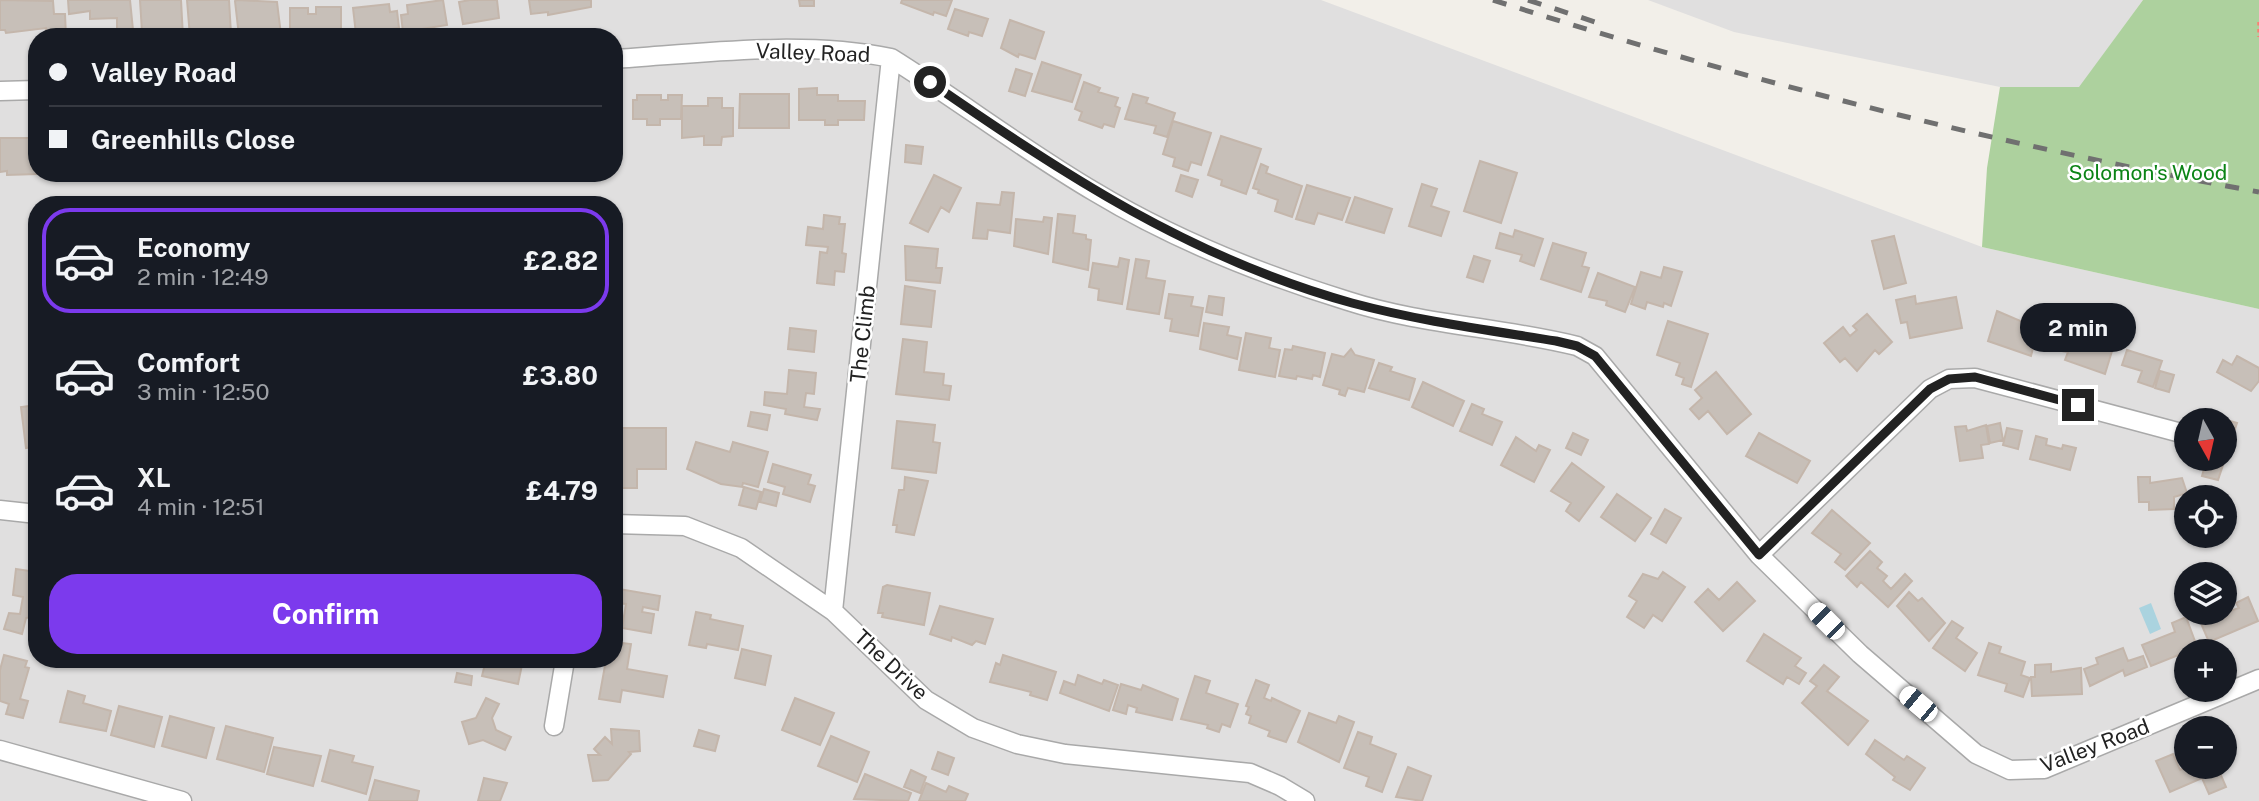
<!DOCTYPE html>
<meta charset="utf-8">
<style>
:root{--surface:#171b24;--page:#20242c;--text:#f1f3f6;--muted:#9ea1a6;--line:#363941;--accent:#7c3aed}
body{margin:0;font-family:"Public Sans",sans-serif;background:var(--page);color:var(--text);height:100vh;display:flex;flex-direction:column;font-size:26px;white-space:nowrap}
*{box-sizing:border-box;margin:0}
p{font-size:23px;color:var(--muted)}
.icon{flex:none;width:38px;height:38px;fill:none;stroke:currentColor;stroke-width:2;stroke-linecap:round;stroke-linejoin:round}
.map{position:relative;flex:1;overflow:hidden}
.side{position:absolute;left:28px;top:196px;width:595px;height:472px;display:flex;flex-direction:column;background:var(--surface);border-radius:28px;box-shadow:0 2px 5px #0004}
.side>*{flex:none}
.guide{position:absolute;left:28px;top:28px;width:595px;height:154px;border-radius:28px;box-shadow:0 2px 5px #0004;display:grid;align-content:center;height:154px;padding:0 21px;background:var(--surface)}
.needle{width:46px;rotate:172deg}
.controls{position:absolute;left:2174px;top:408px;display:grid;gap:14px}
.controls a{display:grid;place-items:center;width:63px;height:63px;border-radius:50%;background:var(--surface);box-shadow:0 2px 5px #0004;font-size:35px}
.end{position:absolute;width:32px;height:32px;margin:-16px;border:9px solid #222;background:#fff;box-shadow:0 0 0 4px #fff}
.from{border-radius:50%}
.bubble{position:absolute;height:49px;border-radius:24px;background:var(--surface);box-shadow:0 2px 5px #0004;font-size:23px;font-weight:700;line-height:49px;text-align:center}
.car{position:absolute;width:21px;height:42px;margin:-21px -10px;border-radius:9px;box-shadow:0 0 5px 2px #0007;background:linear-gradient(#fff 24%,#345 0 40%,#fff 0 76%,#345 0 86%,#fff 0)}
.guide b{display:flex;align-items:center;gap:24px;height:66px;font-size:26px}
.guide b+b{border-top:2px solid var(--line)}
.guide i{width:18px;height:18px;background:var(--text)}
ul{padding:12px 0 0;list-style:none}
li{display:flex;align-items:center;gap:21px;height:105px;margin:0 14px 10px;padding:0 7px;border:4px solid transparent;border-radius:28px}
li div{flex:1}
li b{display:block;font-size:26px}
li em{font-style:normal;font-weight:700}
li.current{border-color:var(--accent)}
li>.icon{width:63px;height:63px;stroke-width:1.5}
.button{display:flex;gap:14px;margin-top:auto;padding:14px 21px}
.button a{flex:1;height:80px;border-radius:28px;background:var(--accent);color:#fff;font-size:28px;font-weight:700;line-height:80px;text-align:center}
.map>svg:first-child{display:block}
.residential{fill:#e0dfdf;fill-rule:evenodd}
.forest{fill:#add19e}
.water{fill:#aad3df}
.building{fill:#c7bfb8;stroke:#c4b6ab;stroke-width:2}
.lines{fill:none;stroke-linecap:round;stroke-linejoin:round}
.street-casing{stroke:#a9a9a9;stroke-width:21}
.path{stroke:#fa8072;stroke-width:3.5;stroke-dasharray:3.5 3.5;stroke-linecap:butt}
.street{stroke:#fff;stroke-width:18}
.rail{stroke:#707070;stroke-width:5;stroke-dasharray:14 14;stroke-linecap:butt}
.route{stroke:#222;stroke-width:9}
.labels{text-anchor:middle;stroke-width:5;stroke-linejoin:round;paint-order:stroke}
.street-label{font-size:21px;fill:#222;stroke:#fff}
.park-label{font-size:21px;fill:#0c8416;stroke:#fff}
</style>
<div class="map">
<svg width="2259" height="801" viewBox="0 0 2259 801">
<rect width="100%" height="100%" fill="#f2efe9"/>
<path class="residential" d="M0,0H1321L1982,247L2259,309V801H0ZM37,37H614V173H37ZM37,205H614V660H37ZM2186,420H2224V458H2186ZM2186,497H2224V536H2186ZM2186,574H2224V612H2186ZM2186,651H2224V690H2186ZM2186,728H2224V766H2186Z
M1648,0H2143L2079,88L2000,87L1734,32Z"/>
<path class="forest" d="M2143,0H2259V309L1982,247L1987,168L2000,87H2079Z"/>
<path class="water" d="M2151,603L2161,629L2150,634L2139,608Z"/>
<path class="building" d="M0,0L53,1L54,14H65L66,37H47L46,28L6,33L5,30H0Z
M68,0H130L133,30H117V18L90,19V11L69,14Z
M140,0H181L183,37H167V31L142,32Z
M187,0H229L231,34L190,37Z
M237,0L277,2L281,35L239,36L235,1Z
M443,0L447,25L403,32L401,15L408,14L407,5Z
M470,0H497L499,18L463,24L459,2Z
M529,0H591V7L548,15V12L531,14Z
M799,0H814V6H800Z
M902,0H952L946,16L934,12L933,15L901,3Z
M389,4L390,12L397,11L399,28L356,34L353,8Z
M316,7H341V31H309V37H290V8H308V14H316Z
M955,9L988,19L982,36L969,32L968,36L948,29Z
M1010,20L1044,32L1035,59L1019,54L1018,57L1001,48Z
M1042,62L1081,75L1072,102L1032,91Z
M1016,69L1032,74L1025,96L1009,91Z
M1084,82L1100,88L1098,92L1118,98L1115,106L1120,108L1114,127L1104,124L1102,128L1079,120L1082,112L1075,109Z
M817,88V95H838V101H865L864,120H838V125H825V120H799V89Z
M740,94H789V128H739Z
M1133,94L1148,98L1146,103L1175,113L1167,137L1154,133L1156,126L1125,119Z
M637,95H661V100H668V95H682L681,119H660V125H647V119H633V100H637Z
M708,98H722V108H733V136L722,137L721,145H704V136L682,138V106H708Z
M1173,121L1211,133L1201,165L1191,162L1188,171L1173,166L1175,158L1163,154Z
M31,128H37V174L7,175V171L0,172V138H32Z
M1221,136L1261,149L1246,194L1221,185L1222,180L1208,175Z
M906,145L923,147L921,164L905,162Z
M1480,161L1517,173L1501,223L1464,211Z
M1261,164L1268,167L1266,173L1302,186L1292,217L1275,211L1278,200L1258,193L1259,190L1253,188Z
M934,175L961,188L949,212L941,207L928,232L910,223Z
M1181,175L1198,180L1192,197L1176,191Z
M1422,184L1437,189L1431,206L1449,212L1441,236L1409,226Z
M1307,185L1350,198L1342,220L1318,213L1314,224L1296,219Z
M1002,192L1014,193L1010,233L988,230L987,239L973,238L977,203L1000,205Z
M1355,197L1392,209L1384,233L1346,222Z
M1058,214L1075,216L1073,233L1086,235V239L1091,240L1088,270L1053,262Z
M824,215L840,217L839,224H845L842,253L846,254L844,272L835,271L834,285L817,283L820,252L827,253L828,247L806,245L808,227L823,229Z
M1044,217L1052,218L1048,254L1014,246L1016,219L1043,222Z
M1515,230L1543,239L1534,266L1520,261L1522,255L1496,248L1500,233L1513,237Z
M1894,236L1906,283L1884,289L1872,241Z
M1553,243L1586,253L1582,266L1589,268L1581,292L1541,279Z
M905,246L938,249L936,268H942L940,283L906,280Z
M1474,256L1490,261L1483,282L1467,277Z
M1120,258L1129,260L1122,304L1098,300L1099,289L1089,287L1093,263L1118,267Z
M1136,259L1149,261L1146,278L1165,281L1159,314L1127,309Z
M1664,267L1682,272L1671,306L1664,303L1663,307L1647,302L1645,309L1631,304L1641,272L1661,278Z
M1598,273L1635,287L1625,312L1606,305L1607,301L1589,297Z
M905,286L935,291L931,327L901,324Z
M1169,294L1193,297L1191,306L1203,308L1198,336L1170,331L1172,319L1165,318Z
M1209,296L1224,298L1222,315L1206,312Z
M1915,296L1916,304L1956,297L1962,328L1910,338L1907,322L1901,323L1896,300Z
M1997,311L2023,322L2021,332L2036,336L2031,356L1988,341Z
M1867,314L1892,342L1879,354L1875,350L1857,371L1845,358L1840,362L1824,343L1843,327L1850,336L1857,330L1853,326Z
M1668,321L1708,334L1691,387L1682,384L1684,378L1676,375L1680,363L1657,355Z
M1204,323L1229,327L1227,335L1241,338L1237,359L1200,349Z
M2056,326L2093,336L2096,326L2111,331L2106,350L2112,351L2105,374L2065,360L2068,352L2049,349Z
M790,328L816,331L814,352L788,349Z
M1246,333L1271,338L1269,348L1280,350L1275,377L1239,370Z
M903,339L927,342L924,372L944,374L943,385L951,386L949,400L896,394Z
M1293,346L1325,353L1320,377L1313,375L1312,379L1297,376L1296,379L1279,376L1285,349L1292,350Z
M1351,349L1355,355L1374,360L1364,392L1348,388L1345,396L1339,394L1340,390L1323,385L1332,354L1344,357Z
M2127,350L2162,361L2153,387L2138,382L2142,371L2122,365Z
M2237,356L2259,368V381L2251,391L2217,372L2223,360L2232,365Z
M1379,363L1392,367L1390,371L1415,379L1409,400L1369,388Z
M789,370L816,373L814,394L806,393L804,407L820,409L817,420L785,414L786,409L764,405L765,392L787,394Z
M2160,371L2174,375L2169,392L2155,388Z
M1716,372L1751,414L1727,434L1708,411L1699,419L1690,409L1702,398L1695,390Z
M1423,382L1464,401L1453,426L1412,407Z
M1472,404L1484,409L1482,414L1502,422L1492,445L1460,431Z
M37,405V446L26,448L21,407Z
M751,412L770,415L767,430L748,426Z
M2216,417L2237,423L2218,480L2202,476L2207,458H2224V420H2215Z
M897,421L935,425L933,442L940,443L936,473L892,468Z
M2000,423L2003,440L1990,443L1987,426Z
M1986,425L1989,444L1981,445L1983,458L1960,461L1955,427L1966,426L1967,431Z
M620,428H666V469H637V488H616L617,437L620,438Z
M2007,428L2022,431L2018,449L2003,445Z
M1573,433L1588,440L1581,455L1566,448Z
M1759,433L1810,461L1797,483L1746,456Z
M2036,436L2047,439L2046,445L2062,449L2063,445L2076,448L2070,470L2030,459Z
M1516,437L1536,451L1539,445L1550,450L1534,482L1501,465Z
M696,442L730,452L733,442L768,452L758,487L743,483L742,487L721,484L687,469Z
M1572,463L1604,487L1579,521L1566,511L1571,503L1551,491Z
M773,464L811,475L808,484L815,486L810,502L783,494L785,487L768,482Z
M905,477L928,481L914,535L896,532L897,525H893L899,490H904Z
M2138,477H2150V483L2182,478L2187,493L2174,497V509L2149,510V502H2139Z
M744,487L761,492L756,509L739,505Z
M764,489L779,493L776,506L760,502Z
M1617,494L1651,518L1635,541L1601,517Z
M1665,509L1681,518L1666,543L1651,534Z
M1832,510L1870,543L1845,570L1835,562L1841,554L1812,533Z
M1870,551L1882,562L1877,568L1887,576L1883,581L1891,589L1905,574L1912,581L1888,607L1861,582L1857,587L1846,576Z
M16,569L37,572L35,616L26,618L22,634L4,629L9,613L20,614L23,597L13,595Z
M1663,572L1685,587L1662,621L1653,615L1644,628L1627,617L1637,601L1629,596L1643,574L1658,579Z
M1737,582L1755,601L1723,631L1695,602L1708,589L1719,600Z
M887,585L930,593L924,625L882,617L883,613H878L883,587Z
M619,589L660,596L658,610L643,607L642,612L654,614L651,633L622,628L626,604L617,603Z
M1909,592L1918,601L1922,598L1945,623L1929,641L1897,606Z
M2248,597L2258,621L2209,642L2200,621L2239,608L2236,603Z
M940,606L993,619L985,644L976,641L972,645L952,637L951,641L930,634Z
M696,612L711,615L710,619L743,626L738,650L707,644L706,648L689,645Z
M2186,617L2196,644L2187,648L2186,652L2151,666L2142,645L2175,632L2172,623Z
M1952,621L1963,628L1956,638L1977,653L1965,671L1933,648Z
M1764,634L1801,658L1795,666L1806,673L1799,684L1787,677L1783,684L1747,661Z
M614,642L631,644L627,669L667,676L663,697L622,690L620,702L599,699L606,660H614Z
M1989,643L2001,647L1999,653L2025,662L2021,675L2030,678L2023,697L2005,691L2007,684L1978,675Z
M2123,648L2128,661L2143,656L2147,667L2125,676L2123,670L2090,686L2084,669L2098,664L2096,658Z
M742,649L771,656L765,685L735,678Z
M4,655L27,661L25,667L29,668L20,699L28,701L23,718L6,714L9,704L0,701V670Z
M1003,655L1056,672L1047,700L1030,695L1031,692L990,682L996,663L1000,665Z
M486,660H523L518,684L482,676Z
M2051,664V672L2081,668L2082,694L2032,696L2031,677H2035V665Z
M1824,665L1839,677L1827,691L1868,721L1848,745L1802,703L1817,686L1810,681Z
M457,673L472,676L471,685L455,682Z
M1078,675L1102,684L1104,680L1118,685L1109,711L1060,693L1064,681L1075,685Z
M1195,676L1210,681L1206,693L1238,704L1230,727L1222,724L1219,732L1207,728L1208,725L1181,719Z
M1256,680L1269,685L1264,698L1271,701L1272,698L1300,711L1286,742L1268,736L1270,731L1249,723L1251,716L1246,714L1249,707L1246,706Z
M1121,684L1141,690L1143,685L1178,699L1172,720L1136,712L1137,708L1128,705L1126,714L1113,710Z
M68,691L85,696L83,703L111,711L106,731L60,722Z
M486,698L499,704L492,718L496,730L511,737L505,750L483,740L469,744L462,722L476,718Z
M795,698L834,713L820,745L782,730Z
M119,706L162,717L154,747L111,735Z
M1309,713L1336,723L1339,716L1354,722L1339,762L1298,742Z
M170,716L214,728L206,758L162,746Z
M226,726L273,738L264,772L217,759Z
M611,729L639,731L640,751L629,752L631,754L608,780L593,781L588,755H600L594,749L605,737L612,744Z
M699,730L719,736L715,751L694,746Z
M1358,732L1372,737L1370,744L1396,754L1382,792L1366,786L1369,777L1344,768Z
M831,736L869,752L857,782L818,766Z
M1875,740L1904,760L1907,756L1925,768L1910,790L1893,780L1895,777L1866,754Z
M274,747L321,756L313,786L267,774Z
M330,750L354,756L352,762L373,767L366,794L322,781Z
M938,752L954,758L948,775L932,769Z
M2173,754L2180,770L2189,766H2217L2226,787L2209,794L2202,778L2170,792L2156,761Z
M1408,767L1431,776L1422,801L1396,797Z
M911,770L926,777L920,793L904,787Z
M865,774L911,793L908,801L854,799Z
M484,778L507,783L500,801H478Z
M375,780L419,791L417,801H369Z
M926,783L946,792L949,786L968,794L965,801H919Z"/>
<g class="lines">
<g class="street-casing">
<path id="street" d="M614,59C705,53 801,40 891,58C960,101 1025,151 1095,192C1173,239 1260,274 1348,301C1422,325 1501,327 1577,346L1595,356L1759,555L1860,654L1976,754L2010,770L2044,769L2259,679
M0,91L37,90
M0,510L37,514
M614,524L685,526L741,548L833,611L926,700L973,728L1017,744L1065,754L1250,773L1280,786L1305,801
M1759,555L1930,389L1949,379L1975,378L2181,433
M833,611L891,58
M554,726L565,660
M0,750L182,801"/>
</g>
<path class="path" d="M2259,22V37"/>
<use href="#street" class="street"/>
<path class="rail" d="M1493,0C1747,81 1996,144 2259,192
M1528,0L1598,23"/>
</g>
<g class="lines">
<path class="route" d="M930,82C1064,175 1193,259 1352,303C1419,321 1488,330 1556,341L1577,346L1595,356L1759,555L1930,389L1949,379L1975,377L2078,405"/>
</g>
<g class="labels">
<g class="street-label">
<text transform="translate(813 53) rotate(2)" y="7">Valley Road</text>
<text transform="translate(863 334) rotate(-84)" y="7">The Climb</text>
<text transform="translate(891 665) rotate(43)" y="7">The Drive</text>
<text transform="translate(2095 746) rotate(-21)" y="7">Valley Road</text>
</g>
<g class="park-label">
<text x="2148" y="180">Solomon's Wood</text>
</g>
</g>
</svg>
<div class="controls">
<a><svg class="needle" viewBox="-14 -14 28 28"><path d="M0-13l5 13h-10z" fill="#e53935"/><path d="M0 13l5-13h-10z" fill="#9ea1a6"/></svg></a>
<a><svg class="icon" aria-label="locate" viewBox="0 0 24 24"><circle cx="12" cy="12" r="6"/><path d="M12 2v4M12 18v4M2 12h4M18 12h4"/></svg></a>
<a><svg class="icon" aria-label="layers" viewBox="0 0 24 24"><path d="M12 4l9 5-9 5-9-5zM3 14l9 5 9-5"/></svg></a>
<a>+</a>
<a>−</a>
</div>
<i class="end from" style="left:930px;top:82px"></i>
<i class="end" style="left:2078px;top:405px"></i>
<div class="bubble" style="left:2020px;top:303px;width:116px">2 min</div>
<i class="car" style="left:1826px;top:621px;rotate:315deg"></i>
<i class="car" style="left:1918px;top:704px;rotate:310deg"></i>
<div class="guide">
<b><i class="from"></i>Valley Road</b>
<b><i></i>Greenhills Close</b>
</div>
<section class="side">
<ul>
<li class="current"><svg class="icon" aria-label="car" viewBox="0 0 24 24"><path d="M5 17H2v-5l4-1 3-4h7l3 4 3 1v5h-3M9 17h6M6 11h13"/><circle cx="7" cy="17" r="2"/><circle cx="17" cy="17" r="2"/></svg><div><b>Economy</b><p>2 min · 12:49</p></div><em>£2.82</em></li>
<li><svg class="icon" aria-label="car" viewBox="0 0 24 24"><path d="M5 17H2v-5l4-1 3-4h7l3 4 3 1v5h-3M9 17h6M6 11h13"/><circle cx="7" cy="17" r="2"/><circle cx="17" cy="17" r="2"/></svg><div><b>Comfort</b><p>3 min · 12:50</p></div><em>£3.80</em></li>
<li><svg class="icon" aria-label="car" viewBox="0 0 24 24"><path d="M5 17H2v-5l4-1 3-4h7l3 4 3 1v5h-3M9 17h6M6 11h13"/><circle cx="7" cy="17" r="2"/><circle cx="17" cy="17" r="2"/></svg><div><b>XL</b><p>4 min · 12:51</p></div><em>£4.79</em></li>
</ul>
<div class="button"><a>Confirm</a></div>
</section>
</div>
